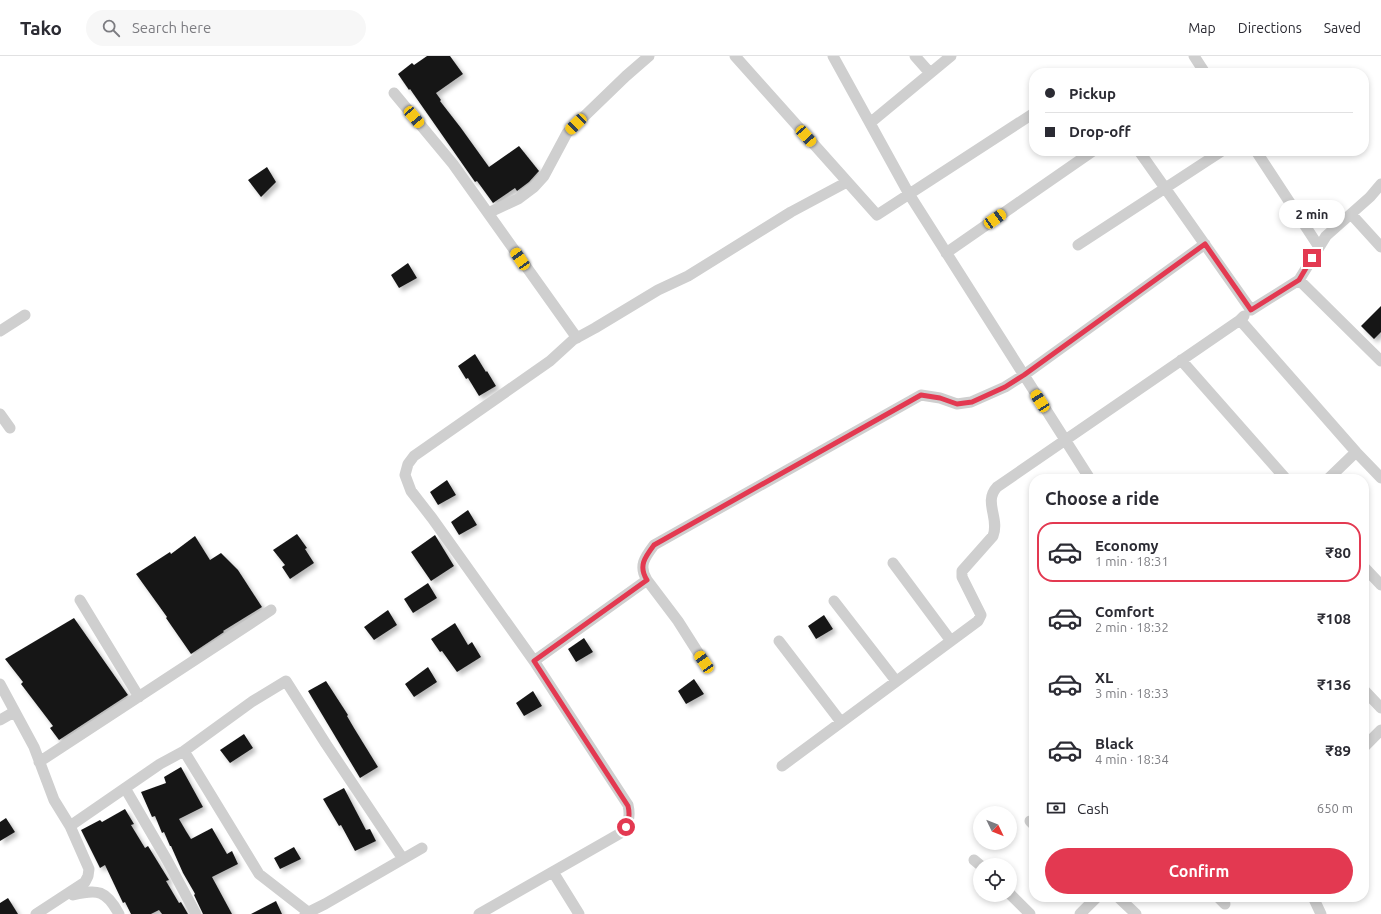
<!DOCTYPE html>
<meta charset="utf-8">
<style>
:root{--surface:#fff;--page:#f7f7f7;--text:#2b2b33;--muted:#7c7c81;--line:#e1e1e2;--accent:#e33951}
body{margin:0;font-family:Ubuntu,sans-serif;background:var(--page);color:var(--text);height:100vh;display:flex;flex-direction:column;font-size:15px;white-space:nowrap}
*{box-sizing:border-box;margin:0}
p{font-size:13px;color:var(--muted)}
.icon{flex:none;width:22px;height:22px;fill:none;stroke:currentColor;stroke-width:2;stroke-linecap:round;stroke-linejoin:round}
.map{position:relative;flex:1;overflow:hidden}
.side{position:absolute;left:1029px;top:418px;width:340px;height:428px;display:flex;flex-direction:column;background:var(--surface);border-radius:16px;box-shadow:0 2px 6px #0003}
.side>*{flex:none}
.banner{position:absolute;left:1029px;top:12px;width:340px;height:88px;border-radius:16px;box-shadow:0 2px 6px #0003;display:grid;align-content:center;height:88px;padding:0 16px;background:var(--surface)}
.needle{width:26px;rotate:133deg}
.controls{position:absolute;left:973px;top:750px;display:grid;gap:8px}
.controls a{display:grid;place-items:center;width:44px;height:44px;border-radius:50%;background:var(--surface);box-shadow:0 2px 6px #0003;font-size:20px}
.end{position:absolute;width:18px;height:18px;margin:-9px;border:5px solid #e33951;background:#fff;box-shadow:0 0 0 2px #fff}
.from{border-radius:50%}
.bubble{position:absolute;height:28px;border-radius:14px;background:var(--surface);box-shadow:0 2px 6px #0003;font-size:13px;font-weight:600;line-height:28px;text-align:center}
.car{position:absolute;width:12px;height:24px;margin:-12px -6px;border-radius:5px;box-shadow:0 0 3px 1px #0007;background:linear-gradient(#f5c518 24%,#345 0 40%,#f5c518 0 76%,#345 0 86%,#f5c518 0)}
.banner b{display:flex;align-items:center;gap:14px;height:38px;font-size:15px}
.banner b+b{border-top:1px solid var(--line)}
.banner i{width:10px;height:10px;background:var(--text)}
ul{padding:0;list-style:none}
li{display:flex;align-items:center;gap:12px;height:60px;margin:0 8px 6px;padding:0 8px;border:2px solid transparent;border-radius:16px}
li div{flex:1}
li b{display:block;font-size:15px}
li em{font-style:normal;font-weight:600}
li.on{border-color:var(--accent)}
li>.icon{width:36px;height:36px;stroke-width:1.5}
h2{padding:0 16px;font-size:18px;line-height:48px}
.pay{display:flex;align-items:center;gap:10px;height:44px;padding:0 16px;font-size:15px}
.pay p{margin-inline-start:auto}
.cta{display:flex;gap:8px;margin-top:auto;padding:8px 16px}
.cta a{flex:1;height:46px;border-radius:24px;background:var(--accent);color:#fff;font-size:16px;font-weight:600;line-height:46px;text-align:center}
header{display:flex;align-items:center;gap:24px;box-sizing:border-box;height:56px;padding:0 20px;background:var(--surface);border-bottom:1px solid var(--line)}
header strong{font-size:19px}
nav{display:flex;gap:22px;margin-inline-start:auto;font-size:14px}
.search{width:280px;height:36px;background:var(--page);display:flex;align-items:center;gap:10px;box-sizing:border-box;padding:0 14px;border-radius:22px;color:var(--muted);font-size:15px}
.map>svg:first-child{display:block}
.building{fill:#191919;filter:url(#shadow)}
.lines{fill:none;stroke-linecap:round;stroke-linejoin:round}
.minor{stroke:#cfcfcf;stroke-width:11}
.route{stroke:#e33951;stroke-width:5}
</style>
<header>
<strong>Tako</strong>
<div class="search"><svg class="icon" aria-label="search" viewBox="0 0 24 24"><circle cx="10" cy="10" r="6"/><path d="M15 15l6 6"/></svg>Search here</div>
<nav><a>Map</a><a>Directions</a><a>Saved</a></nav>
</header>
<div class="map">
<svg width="1381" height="858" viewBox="0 0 1381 858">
<defs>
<filter id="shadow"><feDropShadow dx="3.5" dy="3.5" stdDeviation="2" flood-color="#0004"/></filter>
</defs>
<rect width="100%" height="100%" fill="#fff"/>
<path class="building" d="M427,0H450L463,18L436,37L441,44L440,45L461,72L489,111L519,90L539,115L529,126L517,135L515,132L493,147L477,125L475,126L410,33L409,34L398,18L412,7L414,9Z
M267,111L276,126L261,141L248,124Z
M408,207L417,222L399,232L391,219Z
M1381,250V276L1374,283L1361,270Z
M475,298L486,316L487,315L496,330L479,340L468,322L466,323L458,310Z
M447,424L456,439L438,449L430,436Z
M468,454L477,469L459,479L451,466Z
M297,478L307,492L305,493L314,507L290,523L282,511L285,509L273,494Z
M435,479L454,510L431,525L411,496Z
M195,480L210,504L221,497L238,514L262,551L223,575L224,576L191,598L166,562L167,561L136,518L170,496L171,498Z
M428,527L437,542L413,557L404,543Z
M388,554L397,569L374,584L364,571Z
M824,559L833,573L816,583L808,570Z
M74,562L128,639L59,684L50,672L53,670L21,628L23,626L5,603Z
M455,567L468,589L472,586L481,601L457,616L442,595L440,596L431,583Z
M584,582L593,596L576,606L568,593Z
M428,611L437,626L414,641L405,628Z
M694,623L704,638L686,648L678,635Z
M326,625L348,659L347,660L354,672L378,711L360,722L308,635Z
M533,635L542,650L524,660L516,647Z
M244,678L253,692L230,707L220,694Z
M181,711L203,751L179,763L186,775L191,783L212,772L227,798L232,795L238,808L212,821L232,858H203L194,839L195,838L194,836L183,817L171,790H170L164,776L162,777L155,760L152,761L141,736L166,727L164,721Z
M344,732L366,774L370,773L376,785L355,795L341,769L339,770L323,743Z
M125,753L134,768L131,769L145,792L148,790L169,824L166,825L179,847L181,846L188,858H162L159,854L151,858H131L125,846L123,847L105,809L100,812L81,774L100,764L102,766Z
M6,762L15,776L0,785V766Z
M294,791L301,803L280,813L274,802Z
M8,842L18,858H0V847Z
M276,845L282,858H251Z"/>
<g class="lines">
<path class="minor" d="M735,0L877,159L1034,57
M833,0L909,138L1090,423
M915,0L930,17
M1194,0L1205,17
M394,37L453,108L577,282
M870,67L951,0
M1139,95L1251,254L1299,224L1381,305
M1256,95L1319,191
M488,157L518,143L534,131L544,120L567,77L626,20L649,0
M1351,158L1381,191
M1078,189L1222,95
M946,197L1093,95
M1299,224L1326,180L1370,141L1381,128
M1244,260L1240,264L1356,396
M0,275L25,259
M1181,304L1286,423
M0,358L10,372
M1328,423L1356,396L1381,422
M893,507L951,585
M1364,511L1381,529
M647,524L678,565L704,606
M80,544L139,641
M834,545L896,625
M779,585L841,666
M534,605L647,524C638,510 645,501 654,489L921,339L940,342L957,348L971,346L1005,331L1024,319L1205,188
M0,628L34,691L54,744L70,770L89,813L88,820L85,826L36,858
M1364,634L1381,652
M0,664L14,656
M1364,691L1381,674
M184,695L259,818L308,856
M39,706L271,554
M782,710L978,565L981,559L962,521V515L993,480C1000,462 983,446 997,431L1240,264
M125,732L167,804L196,858
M1030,765L1034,769
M70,770L160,708L184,695L253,645L286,625L326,688L403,803
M974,804L980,809
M553,816L579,858
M1010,838L1030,858
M73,839C98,833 106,834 119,858
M1118,841L1136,858
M1218,841L1225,848
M1313,841L1321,858
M305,858L325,848L422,792
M479,858L619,778C628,769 631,762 628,749L534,605L432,462L411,435L405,419L408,408L414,400L550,305L573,284L595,272L658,234L688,220L791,156L847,126
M1080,858L1097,841"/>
</g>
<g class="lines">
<path class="route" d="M626,771C629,763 630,758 628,750L534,605L647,524C638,510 645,501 654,489L921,339L940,342L957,348L972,346L1005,331L1024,319L1205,188L1251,254L1299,224L1312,202"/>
</g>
</svg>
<div class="controls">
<a><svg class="needle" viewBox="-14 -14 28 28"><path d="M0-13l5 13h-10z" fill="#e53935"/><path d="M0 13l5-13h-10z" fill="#7c7c81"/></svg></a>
<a><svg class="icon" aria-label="locate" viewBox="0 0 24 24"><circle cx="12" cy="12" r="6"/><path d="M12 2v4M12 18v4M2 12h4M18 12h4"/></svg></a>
</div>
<i class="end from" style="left:626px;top:771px"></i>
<i class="end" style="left:1312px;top:202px"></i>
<div class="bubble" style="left:1279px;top:144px;width:66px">2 min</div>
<i class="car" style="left:414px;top:61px;rotate:140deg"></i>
<i class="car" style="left:576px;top:68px;rotate:226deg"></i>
<i class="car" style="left:806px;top:80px;rotate:138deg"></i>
<i class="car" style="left:995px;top:163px;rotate:55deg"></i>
<i class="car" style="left:520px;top:203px;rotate:326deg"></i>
<i class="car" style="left:1040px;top:345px;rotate:327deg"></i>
<i class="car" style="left:704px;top:606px;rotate:326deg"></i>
<div class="banner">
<b><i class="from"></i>Pickup</b>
<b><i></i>Drop-off</b>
</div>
<section class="side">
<h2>Choose a ride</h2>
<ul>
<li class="on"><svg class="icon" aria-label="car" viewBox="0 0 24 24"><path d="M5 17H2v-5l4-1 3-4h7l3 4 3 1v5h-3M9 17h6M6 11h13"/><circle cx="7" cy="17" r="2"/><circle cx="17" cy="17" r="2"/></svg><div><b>Economy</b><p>1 min · 18:31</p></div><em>₹80</em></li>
<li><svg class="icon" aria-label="car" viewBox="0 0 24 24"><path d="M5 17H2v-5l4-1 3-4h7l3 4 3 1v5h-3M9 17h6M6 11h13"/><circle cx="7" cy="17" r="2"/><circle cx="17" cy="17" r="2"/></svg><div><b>Comfort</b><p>2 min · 18:32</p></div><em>₹108</em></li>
<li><svg class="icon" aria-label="car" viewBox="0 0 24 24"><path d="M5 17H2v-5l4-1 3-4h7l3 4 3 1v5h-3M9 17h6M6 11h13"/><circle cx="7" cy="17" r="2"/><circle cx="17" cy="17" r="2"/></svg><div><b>XL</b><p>3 min · 18:33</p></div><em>₹136</em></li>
<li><svg class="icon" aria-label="car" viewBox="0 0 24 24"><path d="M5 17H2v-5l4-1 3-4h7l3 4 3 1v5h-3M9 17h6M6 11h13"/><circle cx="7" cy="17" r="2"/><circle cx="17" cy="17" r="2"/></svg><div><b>Black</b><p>4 min · 18:34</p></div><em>₹89</em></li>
</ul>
<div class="pay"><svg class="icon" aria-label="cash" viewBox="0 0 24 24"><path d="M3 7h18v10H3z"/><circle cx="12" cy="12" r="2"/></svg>Cash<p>650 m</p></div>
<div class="cta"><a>Confirm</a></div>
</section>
</div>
